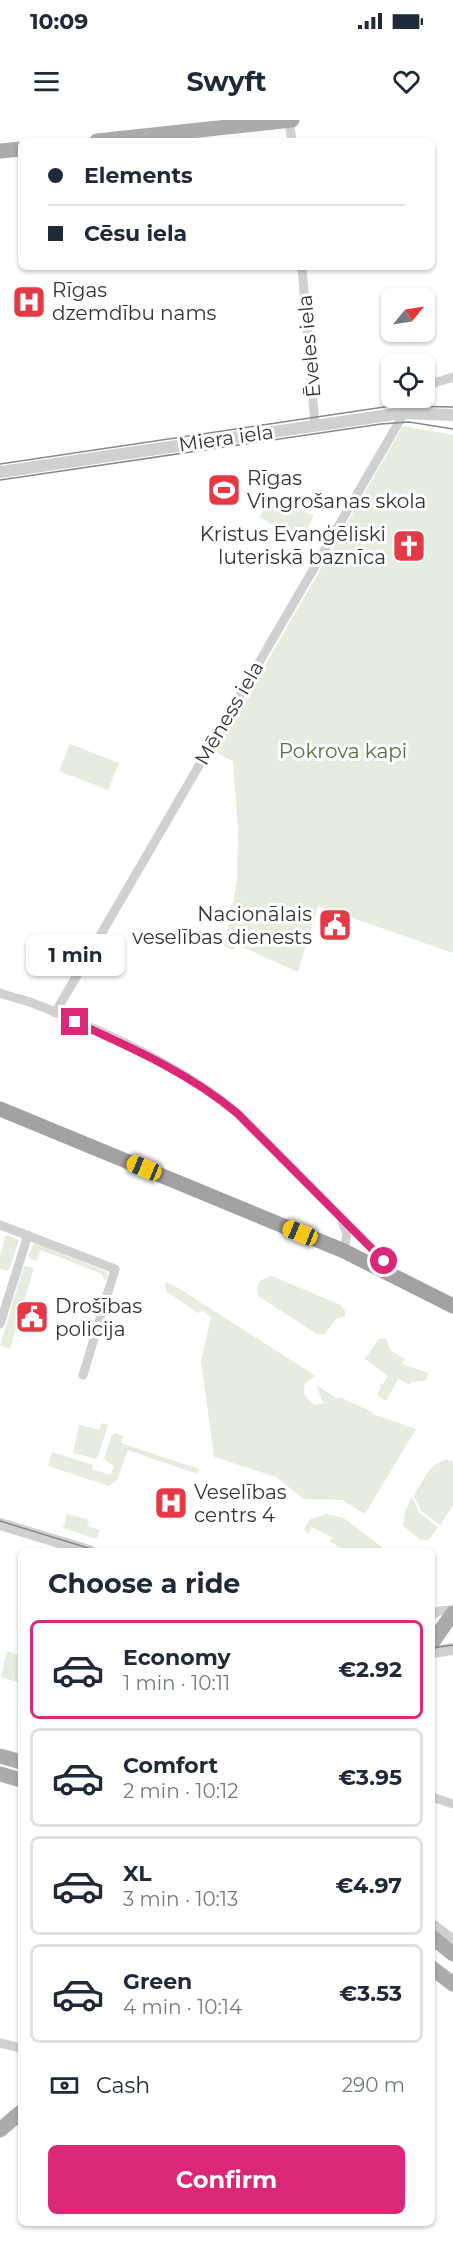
<!DOCTYPE html>
<meta charset="utf-8">
<style>
:root{--surface:#fff;--page:#f6f6f7;--text:#1f2937;--muted:#747a83;--line:#e0e1e3;--accent:#db2777}
body{margin:0;font-family:Montserrat,sans-serif;background:var(--page);color:var(--text);height:100vh;display:flex;flex-direction:column;font-size:22px;white-space:nowrap}
*{box-sizing:border-box;margin:0}
p{font-size:20px;color:var(--muted)}
.icon{flex:none;width:33px;height:33px;fill:none;stroke:currentColor;stroke-width:2;stroke-linecap:round;stroke-linejoin:round}
.map{position:relative;flex:1;overflow:hidden}
.sheet{position:absolute;left:18px;top:1428px;width:417px;height:678px;display:flex;flex-direction:column;background:var(--surface);border-radius:9px;box-shadow:0 2px 4px #0004}
.sheet>*{flex:none}
.banner{position:absolute;left:18px;top:18px;width:417px;height:132px;border-radius:9px;box-shadow:0 2px 4px #0004;display:grid;align-content:center;height:132px;padding:0 30px;background:var(--surface)}
.needle{width:39px;rotate:60deg}
.fabs{position:absolute;left:381px;top:168px;display:grid;gap:12px}
.fabs a{display:grid;place-items:center;width:54px;height:54px;border-radius:9px;background:var(--surface);box-shadow:0 2px 4px #0004;font-size:30px}
.end{position:absolute;width:27px;height:27px;margin:-14px;border:8px solid #db2777;background:#fff;box-shadow:0 0 0 3px #fff}
.from{border-radius:50%}
.bubble{position:absolute;height:42px;border-radius:9px;background:var(--surface);box-shadow:0 2px 4px #0004;font-size:20px;font-weight:700;line-height:42px;text-align:center}
.car{position:absolute;width:18px;height:36px;margin:-18px -9px;border-radius:8px;box-shadow:0 0 4px 2px #0007;background:linear-gradient(#f5c518 24%,#345 0 40%,#f5c518 0 76%,#345 0 86%,#f5c518 0)}
.banner b{display:flex;align-items:center;gap:21px;height:57px;font-size:22px}
.banner b+b{border-top:2px solid var(--line)}
.banner i{width:15px;height:15px;background:var(--text)}
ul{padding:0;list-style:none}
li{display:flex;align-items:center;gap:18px;height:99px;margin:0 12px 9px;padding:0 18px;border:3px solid var(--line);border-radius:9px}
li div{flex:1}
li b{display:block;font-size:22px}
li em{font-style:normal;font-weight:700}
li.on{border-color:var(--accent)}
li>.icon{width:54px;height:54px;stroke-width:1.5}
h2{padding:0 30px;font-size:27px;line-height:72px}
.pay{display:flex;align-items:center;gap:15px;height:66px;padding:0 30px;font-size:22px}
.pay p{margin-inline-start:auto}
.action{display:flex;gap:12px;margin-top:auto;padding:12px 30px}
.action a{flex:1;height:69px;border-radius:9px;background:var(--accent);color:#fff;font-size:24px;font-weight:700;line-height:69px;text-align:center}
.status{display:flex;justify-content:space-between;align-items:center;height:42px;padding:0 30px;background:var(--surface);direction:ltr}
.status svg{height:16px;fill:currentColor}
header{display:flex;justify-content:space-between;align-items:center;height:78px;padding:0 30px;background:var(--surface);font-size:27px;font-weight:700}
.map>svg:first-child{display:block}
.green{fill:#e6ecdf}
.lines{fill:none;stroke-linecap:round;stroke-linejoin:round}
.minor{stroke:#d0d0d0;stroke-width:9}
.tertiary{stroke:#d0d0d0;stroke-width:12}
.primary{stroke:#ababab;stroke-width:15}
.trunk{stroke:#a2a2a2;stroke-width:15}
.tram{stroke:#888;stroke-width:1.5}
.route{stroke:#db2777;stroke-width:8}
.labels{text-anchor:middle;stroke-width:6;stroke-linejoin:round;paint-order:stroke}
.poi-label{font-size:20px;fill:#333;stroke:#fff;text-anchor:start}
.street-label{font-size:20px;fill:#333;stroke:#fff}
.park-label{font-size:20px;fill:#56703f;stroke:#fff}
</style>
<div class="status"><b>10:09</b><svg viewBox="0 0 49 12"><path d="M0 12V9h3v3zM5 12V6h3v6zM10 12V3h3v9zM15 12V0h3v12zM26 1h20v11H26zM47 4h2v5h-2z"/></svg></div>
<header><svg class="icon" aria-label="menu" viewBox="0 0 24 24"><path d="M4 6h16M4 12h16M4 18h16"/></svg>Swyft<svg class="icon" aria-label="heart" viewBox="0 0 24 24"><path d="M12 20l-8-8c-3-5 5-10 8-4 3-6 11-1 8 4z"/></svg></header>
<div class="map">
<svg width="453" height="2125" viewBox="0 0 453 2125">
<rect width="100%" height="100%" fill="#fff"/>
<path class="green" d="M403,306L453,315V833L318,786L298,852L236,824L234,830L224,826L237,762L238,712L233,641L215,632Z
M272,374L314,396L301,420L259,397Z
M70,624L119,643L108,670L59,651Z
M6,1115L19,1120L9,1151L0,1149V1136Z
M34,1122L107,1152V1158L104,1160L102,1154L41,1130L37,1141L28,1138Z
M24,1146L34,1148L10,1229L0,1225Z
M272,1156L341,1185L345,1191V1197L337,1198L325,1214H317L258,1176L257,1167L261,1160Z
M165,1162L175,1166L316,1256L305,1263L304,1274L314,1285L323,1283L316,1265L338,1279L340,1277L372,1292V1294L416,1309L365,1394L342,1380L304,1379L276,1357L214,1337L201,1241L211,1197L203,1191L198,1193L166,1171Z
M379,1219H387L390,1230L405,1239L402,1244L428,1253L427,1260L411,1262L410,1265L398,1259L386,1281L377,1275L381,1267L379,1264L382,1265L388,1256L365,1239Z
M102,1303L108,1305L97,1339L73,1333L79,1305L99,1310Z
M115,1313L123,1316L121,1323L199,1349L197,1354L128,1330L117,1360L109,1366L48,1346L52,1332L93,1345L92,1349L110,1355L114,1346L104,1339L111,1317Z
M447,1340L453,1341V1385L440,1405L421,1391L414,1376C422,1362 430,1342 447,1340Z
M412,1377L419,1392L438,1407L429,1420H421L403,1406L405,1391Z
M67,1394L89,1400L87,1406L100,1410L97,1419L63,1408Z
M327,1394L344,1398L387,1431H341L342,1428L330,1422L332,1417L311,1407L308,1414L304,1409L310,1399Z
M7,1531L21,1536V1563L1,1557Z"/>
<g class="lines">
<path class="minor" d="M289,0L292,21
M302,147L315,305
M424,266L453,257
M0,873C12,878 24,879 35,884C102,910 183,947 237,993L376,1132L391,1152
M55,893L413,278
M342,1101L347,1114L344,1131
M0,1105L115,1149L83,1255
M0,1204L28,1115
M432,1495L439,1491L453,1490
M432,1677L453,1684
M432,1803L453,1819
M0,1923L21,1928"/>
<path class="tertiary" d="M0,352L402,293L453,295
M0,1404L89,1431
M432,1532L453,1529"/>
<path class="primary" d="M97,21L292,0
M0,31L21,29
M432,1523L453,1493
M0,1636L21,1642
M0,1654L21,1660
M432,1817L453,1834
M432,1848L453,1864
M0,2010L21,1992"/>
<path class="trunk" d="M0,989L344,1131L453,1186"/>
<path class="tram" d="M0,344L391,286L453,287
M0,360L381,304L409,302L453,309
M0,1401L98,1431
M432,1528L453,1525"/>
</g>
<g class="lines">
<path class="route" d="M75,902C132,928 189,953 237,993L384,1141"/>
</g>
<defs>
<g id="hospital-square" transform="scale(1.725)"><rect x="-9" y="-9" width="18" height="18" rx="4" fill="#e63946" stroke="#fff"/><path d="M-5-5h3v3.5h4V-5h3V5h-3V1.5h-4V5h-3Z" fill="#fff"/></g>
<g id="stadium-square" transform="scale(1.725)"><rect x="-9" y="-9" width="18" height="18" rx="4" fill="#e63946" stroke="#fff"/><path d="M0-5a6.5 5 0 1 0 0 10a6.5 5 0 1 0 0-10ZM-3.5-1.8h7v3.6h-7Z" fill="#fff"/></g>
<g id="church-square" transform="scale(1.725)"><rect x="-9" y="-9" width="18" height="18" rx="4" fill="#e63946" stroke="#fff"/><path d="M-1.2-6h2.4v3.5h3.3v2.4h-3.3V6h-2.4V-.1h-3.3v-2.4h3.3Z" fill="#fff"/></g>
<g id="civic-square" transform="scale(1.725)"><rect x="-9" y="-9" width="18" height="18" rx="4" fill="#e63946" stroke="#fff"/><path d="M-.6-6.5H3V-4.5H.6V-3L4-1V1h2V6H-6V1h2V-1L-.6-3ZM-1.2 2.5V6h2.4V2.5Z" fill="#fff"/></g>
</defs>
<g fill-rule="evenodd">
<use href="#hospital-square" x="29" y="182"/>
<use href="#stadium-square" x="224" y="370"/>
<use href="#church-square" x="409" y="426"/>
<use href="#civic-square" x="335" y="805"/>
<use href="#civic-square" x="32" y="1197"/>
<use href="#hospital-square" x="171" y="1383"/>
</g>
<g class="labels">
<g class="poi-label">
<text x="52" y="177">Rīgas<tspan x="52" dy="23">dzemdību nams</tspan></text>
<text x="247" y="365">Rīgas<tspan x="247" dy="23">Vingrošanas skola</tspan></text>
<text x="386" y="421" text-anchor="end">Kristus Evanģēliski<tspan x="386" dy="23">luteriskā baznīca</tspan></text>
<text x="312" y="801" text-anchor="end">Nacionālais<tspan x="312" dy="23">veselības dienests</tspan></text>
<text x="55" y="1193">Drošības<tspan x="55" dy="23">policija</tspan></text>
<text x="194" y="1379">Veselības<tspan x="194" dy="23">centrs 4</tspan></text>
</g>
<g class="street-label">
<text transform="translate(309 226) rotate(-95)" y="7">Ēveles iela</text>
<text transform="translate(226 318) rotate(-8)" y="7">Miera iela</text>
<text transform="translate(229 593) rotate(-60)" y="7">Mēness iela</text>
</g>
<g class="park-label">
<text x="343" y="638">Pokrova kapi</text>
</g>
</g>
</svg>
<div class="fabs">
<a><svg class="needle" viewBox="-14 -14 28 28"><path d="M0-13l5 13h-10z" fill="#e53935"/><path d="M0 13l5-13h-10z" fill="#747a83"/></svg></a>
<a><svg class="icon" aria-label="locate" viewBox="0 0 24 24"><circle cx="12" cy="12" r="6"/><path d="M12 2v4M12 18v4M2 12h4M18 12h4"/></svg></a>
</div>
<i class="end from" style="left:384px;top:1141px"></i>
<i class="end" style="left:75px;top:902px"></i>
<div class="bubble" style="left:26px;top:814px;width:99px">1 min</div>
<i class="car" style="left:144px;top:1048px;rotate:292deg"></i>
<i class="car" style="left:300px;top:1113px;rotate:292deg"></i>
<div class="banner">
<b><i class="from"></i>Elements</b>
<b><i></i>Cēsu iela</b>
</div>
<section class="sheet">
<h2>Choose a ride</h2>
<ul>
<li class="on"><svg class="icon" aria-label="car" viewBox="0 0 24 24"><path d="M5 17H2v-5l4-1 3-4h7l3 4 3 1v5h-3M9 17h6M6 11h13"/><circle cx="7" cy="17" r="2"/><circle cx="17" cy="17" r="2"/></svg><div><b>Economy</b><p>1 min · 10:11</p></div><em>€2.92</em></li>
<li><svg class="icon" aria-label="car" viewBox="0 0 24 24"><path d="M5 17H2v-5l4-1 3-4h7l3 4 3 1v5h-3M9 17h6M6 11h13"/><circle cx="7" cy="17" r="2"/><circle cx="17" cy="17" r="2"/></svg><div><b>Comfort</b><p>2 min · 10:12</p></div><em>€3.95</em></li>
<li><svg class="icon" aria-label="car" viewBox="0 0 24 24"><path d="M5 17H2v-5l4-1 3-4h7l3 4 3 1v5h-3M9 17h6M6 11h13"/><circle cx="7" cy="17" r="2"/><circle cx="17" cy="17" r="2"/></svg><div><b>XL</b><p>3 min · 10:13</p></div><em>€4.97</em></li>
<li><svg class="icon" aria-label="car" viewBox="0 0 24 24"><path d="M5 17H2v-5l4-1 3-4h7l3 4 3 1v5h-3M9 17h6M6 11h13"/><circle cx="7" cy="17" r="2"/><circle cx="17" cy="17" r="2"/></svg><div><b>Green</b><p>4 min · 10:14</p></div><em>€3.53</em></li>
</ul>
<div class="pay"><svg class="icon" aria-label="cash" viewBox="0 0 24 24"><path d="M3 7h18v10H3z"/><circle cx="12" cy="12" r="2"/></svg>Cash<p>290 m</p></div>
<div class="action"><a>Confirm</a></div>
</section>
</div>
